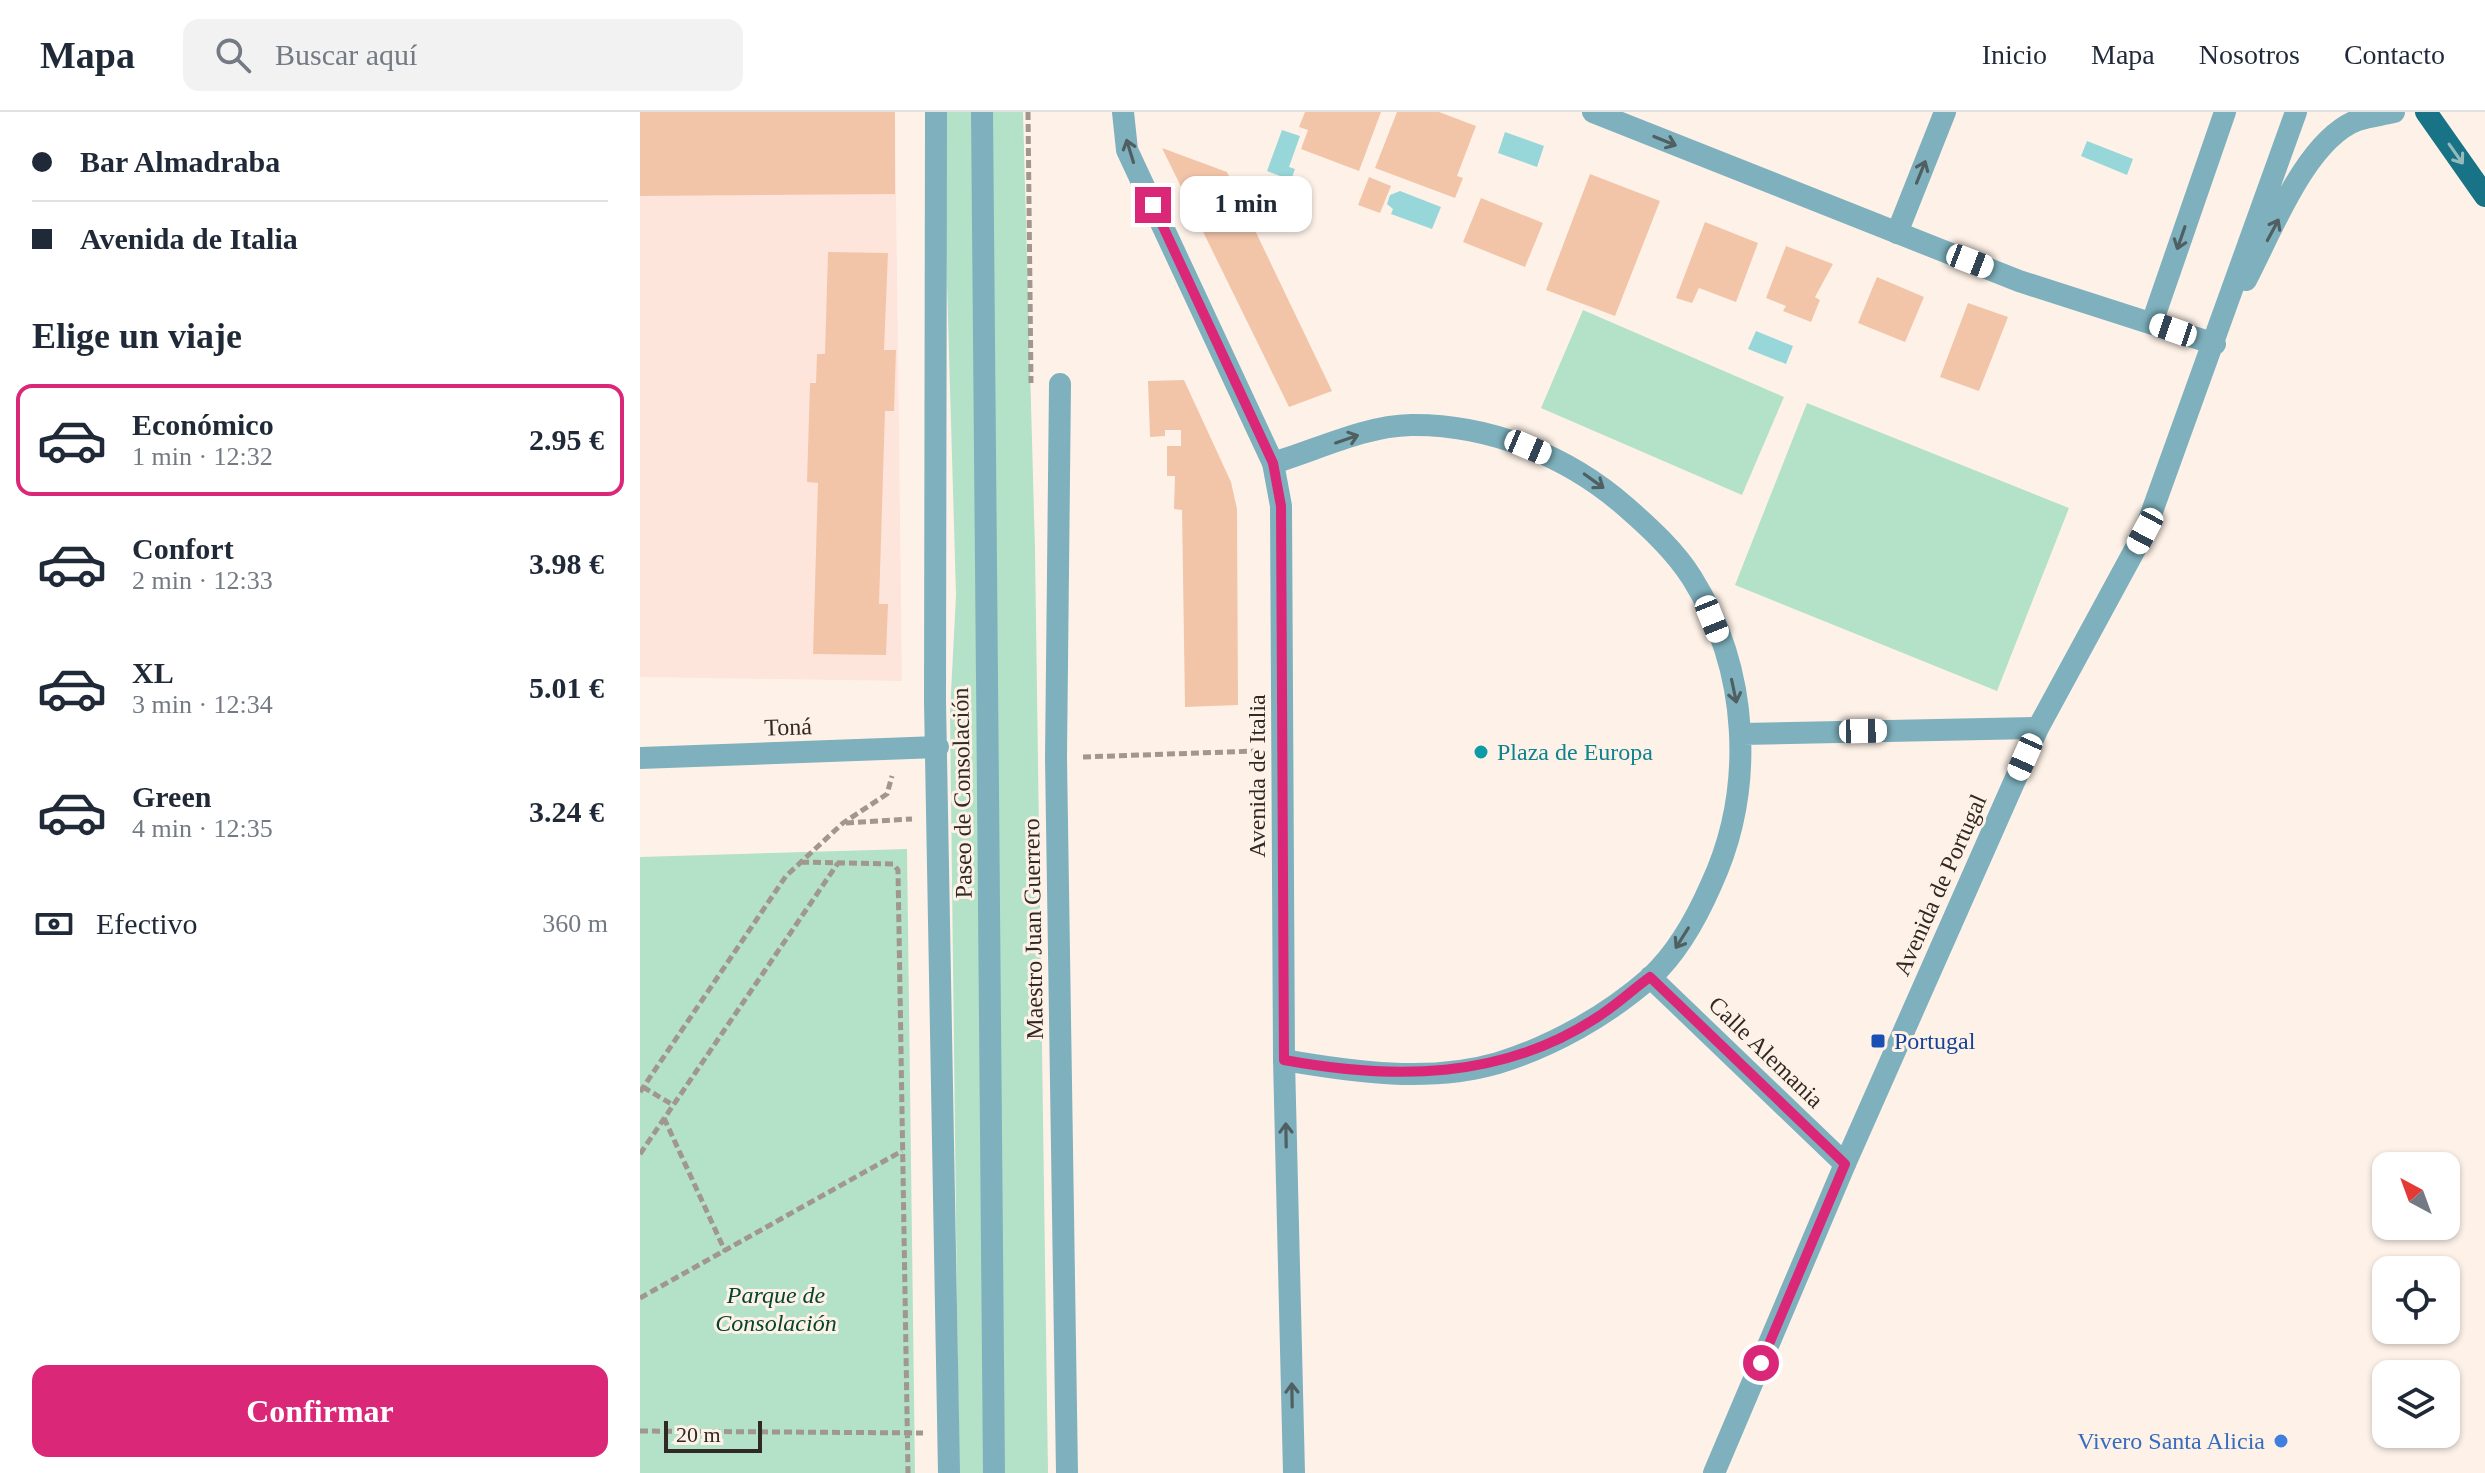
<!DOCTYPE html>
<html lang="es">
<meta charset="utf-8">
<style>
:root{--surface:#fff;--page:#f2f2f3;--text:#1f2937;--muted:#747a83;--line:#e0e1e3;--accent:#db2777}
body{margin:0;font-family:"Times New Roman",serif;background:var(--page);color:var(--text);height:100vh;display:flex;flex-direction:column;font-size:30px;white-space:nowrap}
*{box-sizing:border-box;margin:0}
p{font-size:26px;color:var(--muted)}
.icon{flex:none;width:44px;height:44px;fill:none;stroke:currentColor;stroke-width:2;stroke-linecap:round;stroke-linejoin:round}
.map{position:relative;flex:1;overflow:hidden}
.panel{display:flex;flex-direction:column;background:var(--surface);width:640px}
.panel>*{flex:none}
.guide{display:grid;align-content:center;height:176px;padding:0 32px;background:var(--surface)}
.needle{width:52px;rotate:319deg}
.controls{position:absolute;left:1732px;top:1040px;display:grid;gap:16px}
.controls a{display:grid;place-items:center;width:88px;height:88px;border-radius:16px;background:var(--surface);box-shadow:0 2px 6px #0004;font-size:40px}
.scale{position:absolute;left:24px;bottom:20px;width:98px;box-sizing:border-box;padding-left:8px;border:4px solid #312923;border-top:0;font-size:22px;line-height:28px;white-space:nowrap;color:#312923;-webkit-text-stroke:6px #fef2e8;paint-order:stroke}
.end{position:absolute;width:36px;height:36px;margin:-18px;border:10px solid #db2777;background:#fff;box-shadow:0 0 0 4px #fff}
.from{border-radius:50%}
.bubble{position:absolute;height:56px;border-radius:16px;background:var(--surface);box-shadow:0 2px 6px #0004;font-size:26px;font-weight:600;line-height:56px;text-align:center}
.car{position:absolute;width:24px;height:48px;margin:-24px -12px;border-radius:10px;box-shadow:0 0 6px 2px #0007;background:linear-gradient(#fff 24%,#345 0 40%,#fff 0 76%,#345 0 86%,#fff 0)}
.guide b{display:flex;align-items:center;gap:28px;height:76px;font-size:30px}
.guide b+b{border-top:2px solid var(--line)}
.guide i{width:20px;height:20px;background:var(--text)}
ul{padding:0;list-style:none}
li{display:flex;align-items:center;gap:24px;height:112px;margin:0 16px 12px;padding:0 16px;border:4px solid transparent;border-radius:16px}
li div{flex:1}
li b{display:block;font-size:30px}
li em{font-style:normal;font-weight:600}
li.on{border-color:var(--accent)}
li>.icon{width:72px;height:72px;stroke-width:1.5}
h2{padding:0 32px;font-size:36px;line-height:96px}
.pay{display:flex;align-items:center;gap:20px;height:88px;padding:0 32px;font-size:30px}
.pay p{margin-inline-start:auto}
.primary-button{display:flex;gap:16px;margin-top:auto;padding:16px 32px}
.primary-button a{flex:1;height:92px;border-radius:16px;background:var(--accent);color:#fff;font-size:32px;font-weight:600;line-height:92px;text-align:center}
header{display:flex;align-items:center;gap:48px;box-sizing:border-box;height:112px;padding:0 40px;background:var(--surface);border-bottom:2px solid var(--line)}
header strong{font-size:38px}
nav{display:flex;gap:44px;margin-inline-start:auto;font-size:28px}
.search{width:560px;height:72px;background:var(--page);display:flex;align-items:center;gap:20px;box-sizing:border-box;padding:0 28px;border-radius:16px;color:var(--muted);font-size:30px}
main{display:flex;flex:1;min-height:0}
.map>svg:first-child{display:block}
.education{fill:#fde5db}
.green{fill:#b3e2c8}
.water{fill:#98d7d9}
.building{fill:#f2c5a9}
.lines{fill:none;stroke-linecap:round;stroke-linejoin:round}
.path{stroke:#a1978e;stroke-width:5;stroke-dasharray:8 4;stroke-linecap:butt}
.pedestrian{stroke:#7eb1bd;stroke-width:22}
.minor{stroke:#7eb1bd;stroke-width:22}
.tertiary{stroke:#7eb1bd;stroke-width:22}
.primary{stroke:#177385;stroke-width:22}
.oneway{stroke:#505f61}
.oneway2{stroke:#96b9bb}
.route{stroke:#db2777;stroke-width:10}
.culture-dot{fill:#0f9aa8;stroke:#fef2e8;stroke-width:3}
.transit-dot{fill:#1a4fb4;stroke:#fef2e8;stroke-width:3}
.shop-dot{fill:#3f7fe0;stroke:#fef2e8;stroke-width:3}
.labels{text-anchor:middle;stroke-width:6;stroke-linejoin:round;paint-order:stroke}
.street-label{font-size:24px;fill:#312923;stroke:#fef2e8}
.culture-label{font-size:24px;fill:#0d838f;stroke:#fef2e8;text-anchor:start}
.transit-label{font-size:24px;fill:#164399;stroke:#fef2e8;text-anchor:start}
.park-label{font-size:24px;font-style:italic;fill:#05452c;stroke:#fef2e8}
.shop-label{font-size:24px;fill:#366cbe;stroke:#fef2e8;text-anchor:end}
</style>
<header>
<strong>Mapa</strong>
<div class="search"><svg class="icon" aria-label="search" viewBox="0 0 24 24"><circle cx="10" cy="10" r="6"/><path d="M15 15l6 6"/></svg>Buscar aquí</div>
<nav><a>Inicio</a><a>Mapa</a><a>Nosotros</a><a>Contacto</a></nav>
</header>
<main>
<section class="panel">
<div class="guide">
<b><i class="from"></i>Bar Almadraba</b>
<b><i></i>Avenida de Italia</b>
</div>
<h2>Elige un viaje</h2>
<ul>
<li class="on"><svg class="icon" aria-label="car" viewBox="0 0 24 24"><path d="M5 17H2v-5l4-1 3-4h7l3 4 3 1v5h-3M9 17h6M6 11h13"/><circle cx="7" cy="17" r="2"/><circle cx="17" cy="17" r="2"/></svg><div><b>Económico</b><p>1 min · 12:32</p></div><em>2.95 €</em></li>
<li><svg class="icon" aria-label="car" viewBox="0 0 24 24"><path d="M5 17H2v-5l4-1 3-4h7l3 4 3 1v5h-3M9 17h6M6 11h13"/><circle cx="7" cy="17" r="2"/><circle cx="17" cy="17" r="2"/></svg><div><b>Confort</b><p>2 min · 12:33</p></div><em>3.98 €</em></li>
<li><svg class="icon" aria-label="car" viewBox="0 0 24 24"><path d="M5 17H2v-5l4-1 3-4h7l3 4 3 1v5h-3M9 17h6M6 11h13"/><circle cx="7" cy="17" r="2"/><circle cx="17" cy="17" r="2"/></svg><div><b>XL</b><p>3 min · 12:34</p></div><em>5.01 €</em></li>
<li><svg class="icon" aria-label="car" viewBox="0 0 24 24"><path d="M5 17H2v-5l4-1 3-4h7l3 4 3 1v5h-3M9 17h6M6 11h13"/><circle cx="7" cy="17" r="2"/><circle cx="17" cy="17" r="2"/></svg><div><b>Green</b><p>4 min · 12:35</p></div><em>3.24 €</em></li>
</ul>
<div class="pay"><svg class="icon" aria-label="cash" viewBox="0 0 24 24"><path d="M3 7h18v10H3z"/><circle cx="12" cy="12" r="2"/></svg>Efectivo<p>360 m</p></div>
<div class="primary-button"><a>Confirmar</a></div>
</section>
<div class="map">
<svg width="1845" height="1361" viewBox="0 0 1845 1361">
<rect width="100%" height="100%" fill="#fef2e8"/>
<path class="education" d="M0,0H255L262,569L0,565Z"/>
<path class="green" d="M302,0H383L395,437L408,1361H319L310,600L316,483Z
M943,198L1144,285L1102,383L901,296Z
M1167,291L1429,396L1357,579L1095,473Z
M267,737L275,1361H0V745Z"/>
<path class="water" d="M642,18L660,24L649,55L655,57L651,68L627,59Z
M865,20L904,34L897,55L858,41Z
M1447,29L1493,47L1487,63L1441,44Z
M760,79L801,95L792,117L751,102L753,97L747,92L750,83Z
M1116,219L1153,234L1146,252L1108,237Z"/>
<path class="building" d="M0,0H255V82L0,84Z
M665,0H741L719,59L661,37L668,18L659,15Z
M757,0H799L836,14L817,64L823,66L815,86L735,56Z
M522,36L587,60L692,279L649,295Z
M950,62L1020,89L975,204L906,178Z
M729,65L751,74L740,101L718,93Z
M841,86L903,111L885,155L823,130Z
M1065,110L1118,131L1096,190L1059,176L1052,191L1036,186Z
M1146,134L1193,152L1175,185L1180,188L1171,210L1143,199L1146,194L1126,186Z
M188,140L248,141L244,238H256L254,299H245L239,492H248L246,543L173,542L178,371L167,370L170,271H176L177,242H185Z
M1237,165L1284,185L1265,230L1218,211Z
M1328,191L1368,205L1339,279L1300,265Z
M544,268L591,370L597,397L598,593L545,595L542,398L534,397L535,364H527V334H541V318H525V324L510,325L508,269Z"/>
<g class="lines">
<path class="path" d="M388,0L391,271
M443,645L617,639
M206,711L272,707
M161,750L253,752L258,758L268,1361
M3,975L33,993
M0,980L146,764L203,711L247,682L252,664
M24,1006L85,1139
M0,1042L198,751
M0,1186L262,1039
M0,1319L283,1321"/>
<path class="pedestrian" d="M342,0L354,1361"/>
<path class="minor" d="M1257,121L1305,0
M1512,211L1585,0
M420,272L416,646L427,1361
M633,351C677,338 724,314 771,313C849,312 928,344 986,395C1010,416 1035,439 1052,466C1109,557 1116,676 1071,773C1057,805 1037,841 1011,865C968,903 913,934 858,951C790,971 713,960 644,948
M1102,622L1398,616
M1010,865L1205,1052"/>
<path class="tertiary" d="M296,0L295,589L309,1361
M483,0L487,38L633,351L641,394L644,948L654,1361
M953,0L1379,169L1575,232
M1606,168C1631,121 1666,27 1718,8C1729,4 1743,3 1754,0
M0,646L298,635
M1074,1361L1205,1052L1398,616L1505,419L1656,0"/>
<path class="primary" d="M1786,0L1845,84"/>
</g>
<defs><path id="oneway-shaft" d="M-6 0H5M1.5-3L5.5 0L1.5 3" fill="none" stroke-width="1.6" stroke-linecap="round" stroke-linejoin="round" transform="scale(2)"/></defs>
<g class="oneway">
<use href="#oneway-shaft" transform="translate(1025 29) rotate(22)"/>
<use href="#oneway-shaft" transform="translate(490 39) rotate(-107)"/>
<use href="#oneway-shaft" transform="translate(1281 60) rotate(-68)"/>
<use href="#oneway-shaft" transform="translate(1633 118) rotate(-62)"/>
<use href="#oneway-shaft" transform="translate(1541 126) rotate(109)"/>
<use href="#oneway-shaft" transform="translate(707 327) rotate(-19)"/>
<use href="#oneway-shaft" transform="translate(954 369) rotate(36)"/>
<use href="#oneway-shaft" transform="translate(1094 579) rotate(78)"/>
<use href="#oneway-shaft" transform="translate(1042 826) rotate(122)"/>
<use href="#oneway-shaft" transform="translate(646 1023) rotate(-91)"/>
<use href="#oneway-shaft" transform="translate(652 1283) rotate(-91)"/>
</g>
<use class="oneway2" href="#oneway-shaft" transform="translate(1816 42) rotate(55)"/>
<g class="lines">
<path class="route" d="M513,93L633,351L641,394L644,948C753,968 861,968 956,906C975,894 992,878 1010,865L1205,1052L1121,1251"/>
</g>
<circle class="culture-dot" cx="841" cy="640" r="8"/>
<rect class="transit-dot" x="1230" y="921" width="16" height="16" rx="4"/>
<circle class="shop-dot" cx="1641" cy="1329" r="8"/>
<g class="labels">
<g class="street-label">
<text transform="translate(148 615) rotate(-2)" y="8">Toná</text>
<text transform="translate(617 664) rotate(-90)" y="8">Avenida de Italia</text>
<text transform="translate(322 681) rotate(-91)" y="8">Paseo de Consolación</text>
<text transform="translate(1300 773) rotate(-66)" y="8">Avenida de Portugal</text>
<text transform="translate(393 817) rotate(-91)" y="8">Maestro Juan Guerrero</text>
<text transform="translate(1126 940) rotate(44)" y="8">Calle Alemania</text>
</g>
<g class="culture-label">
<text x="857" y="648">Plaza de Europa</text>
</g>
<g class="transit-label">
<text x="1254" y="937">Portugal</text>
</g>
<g class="park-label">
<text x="136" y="1191">Parque de<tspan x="136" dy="28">Consolación</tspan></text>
</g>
<g class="shop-label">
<text x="1625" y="1337">Vivero Santa Alicia</text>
</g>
</g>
</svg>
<div class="controls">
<a><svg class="needle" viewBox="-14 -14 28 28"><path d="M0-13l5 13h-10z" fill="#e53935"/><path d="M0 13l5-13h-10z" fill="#747a83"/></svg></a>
<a><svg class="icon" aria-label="locate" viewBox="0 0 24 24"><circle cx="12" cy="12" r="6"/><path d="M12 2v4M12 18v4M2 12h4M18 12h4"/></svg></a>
<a><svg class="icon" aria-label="layers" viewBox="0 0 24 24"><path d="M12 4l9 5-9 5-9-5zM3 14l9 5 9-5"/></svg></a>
</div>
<div class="scale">20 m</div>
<i class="end from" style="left:1121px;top:1251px"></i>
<i class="end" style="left:513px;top:93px"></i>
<div class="bubble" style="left:540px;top:64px;width:132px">1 min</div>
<i class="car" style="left:1330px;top:149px;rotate:111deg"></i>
<i class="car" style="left:1533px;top:218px;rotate:289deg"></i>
<i class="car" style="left:888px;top:335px;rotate:113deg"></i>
<i class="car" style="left:1505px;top:419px;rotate:208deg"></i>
<i class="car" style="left:1072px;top:507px;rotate:158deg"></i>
<i class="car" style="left:1223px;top:619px;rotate:89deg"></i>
<i class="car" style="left:1385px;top:645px;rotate:204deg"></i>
</div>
</main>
